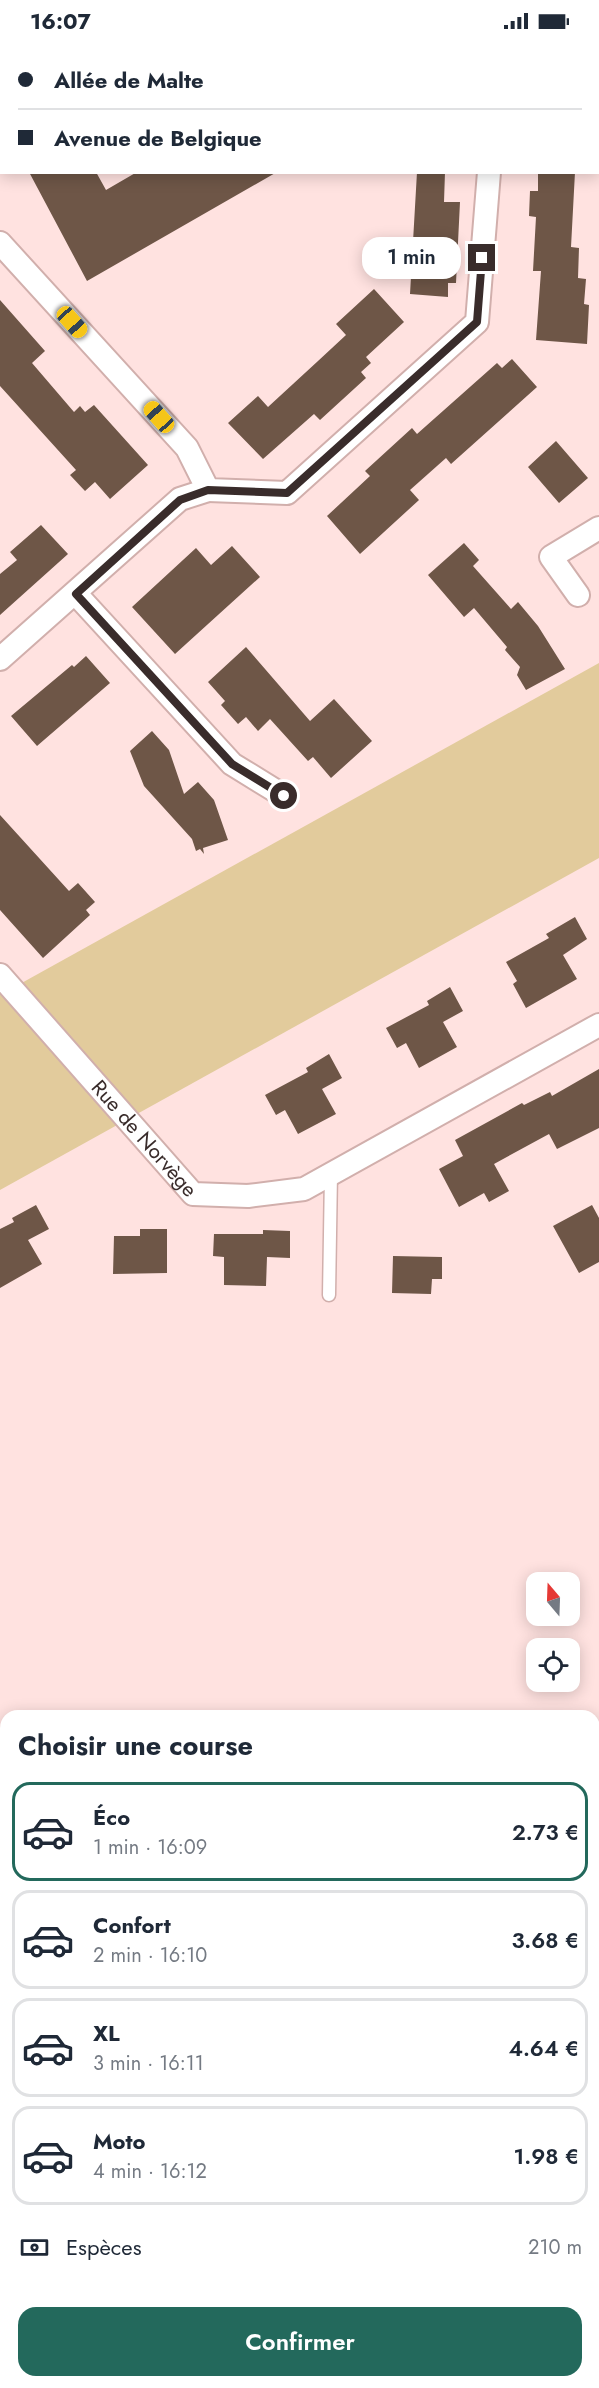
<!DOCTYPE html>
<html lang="fr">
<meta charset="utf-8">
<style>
:root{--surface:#fff;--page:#f2f2f3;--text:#1f2937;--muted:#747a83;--line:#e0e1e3;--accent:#23695c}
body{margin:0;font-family:Jost,sans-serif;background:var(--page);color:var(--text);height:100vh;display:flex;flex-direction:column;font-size:22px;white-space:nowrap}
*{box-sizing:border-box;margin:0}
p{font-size:20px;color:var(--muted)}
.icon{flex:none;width:33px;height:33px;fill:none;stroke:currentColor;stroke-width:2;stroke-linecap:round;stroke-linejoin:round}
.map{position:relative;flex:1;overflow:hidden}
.drawer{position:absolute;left:0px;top:1668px;width:600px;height:678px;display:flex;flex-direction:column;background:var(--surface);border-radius:18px 18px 0 0;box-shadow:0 3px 15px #0003}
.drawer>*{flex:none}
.top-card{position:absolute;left:0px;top:0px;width:600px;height:132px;box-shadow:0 3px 15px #0003;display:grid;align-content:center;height:132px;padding:0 18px;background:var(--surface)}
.needle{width:39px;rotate:341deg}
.buttons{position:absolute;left:526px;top:1530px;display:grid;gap:12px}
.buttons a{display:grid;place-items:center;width:54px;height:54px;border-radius:12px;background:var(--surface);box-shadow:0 3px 15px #0003;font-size:30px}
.end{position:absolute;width:27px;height:27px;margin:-14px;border:8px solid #392c2b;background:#fff;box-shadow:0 0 0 3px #fff}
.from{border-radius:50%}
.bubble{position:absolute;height:42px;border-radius:18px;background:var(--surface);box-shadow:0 3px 15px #0003;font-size:20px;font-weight:600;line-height:42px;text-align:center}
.car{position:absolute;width:18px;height:36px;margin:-18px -9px;border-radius:8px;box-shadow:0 0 4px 2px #0007;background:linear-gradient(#f5c518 24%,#345 0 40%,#f5c518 0 76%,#345 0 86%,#f5c518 0)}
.top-card b{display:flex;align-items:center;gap:21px;height:57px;font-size:22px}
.top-card b+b{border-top:2px solid var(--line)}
.top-card i{width:15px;height:15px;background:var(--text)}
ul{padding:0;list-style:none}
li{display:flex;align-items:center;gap:18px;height:99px;margin:0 12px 9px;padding:0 6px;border:3px solid var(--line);border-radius:18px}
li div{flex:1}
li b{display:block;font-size:22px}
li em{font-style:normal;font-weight:600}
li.active{border-color:var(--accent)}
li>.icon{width:54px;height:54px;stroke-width:1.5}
h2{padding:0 18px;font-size:27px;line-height:72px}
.pay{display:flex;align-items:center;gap:15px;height:66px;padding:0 18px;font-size:22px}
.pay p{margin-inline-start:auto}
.primary-button{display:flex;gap:12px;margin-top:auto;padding:12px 18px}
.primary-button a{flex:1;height:69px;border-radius:18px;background:var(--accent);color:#fff;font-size:24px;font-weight:600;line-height:69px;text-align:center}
.status{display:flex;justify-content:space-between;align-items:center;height:42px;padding:0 30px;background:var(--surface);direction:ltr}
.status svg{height:16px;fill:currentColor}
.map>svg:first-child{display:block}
.green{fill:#e2cb9c}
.building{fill:#6e5647}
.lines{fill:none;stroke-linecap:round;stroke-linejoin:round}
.service-casing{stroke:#d1afac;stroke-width:15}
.minor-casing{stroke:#d1afac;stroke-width:26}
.service{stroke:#fff;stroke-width:12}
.minor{stroke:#fff;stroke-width:22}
.route{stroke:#392c2b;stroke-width:8}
.labels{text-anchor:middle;stroke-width:6;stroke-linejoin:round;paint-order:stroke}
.street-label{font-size:21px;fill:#392c2b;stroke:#ffe2e0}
</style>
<div class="status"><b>16:07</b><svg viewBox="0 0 49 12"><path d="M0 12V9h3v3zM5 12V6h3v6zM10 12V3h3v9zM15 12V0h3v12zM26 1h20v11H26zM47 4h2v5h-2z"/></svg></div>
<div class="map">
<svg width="599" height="2346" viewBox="0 0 599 2346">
<rect width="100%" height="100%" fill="#ffe2e0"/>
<path class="green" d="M599,621V816L0,1148V953Z"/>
<path class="building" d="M29,130H96L106,148L137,130H277L87,239Z
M417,130H445L444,160H460L456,241H448V255L410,252Z
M538,130H575L571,205L579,206L578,236L586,237L584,262L589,263L587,302L536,298L541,229H533L536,175L529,174L530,149H538Z
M374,247L404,280L366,315L371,321L361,330L366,336L320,378L314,372L263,417L228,381L258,354L268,365L318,319L346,293L336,282Z
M0,258L45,309L32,321L74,370L80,364L85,370L94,363L148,423L110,457L95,440L85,449L70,433L76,428L0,344Z
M512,317L537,345L451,422L446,416L410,448L419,458L360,512L327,474L370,434L365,429L412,386L417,392L497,321L502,326Z
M556,399L588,436L559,461L528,425Z
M41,483L68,512L0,573V532L17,518L10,510Z
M464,501L479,518L473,524L511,567L518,560L538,584L565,627L526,648L517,633L520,625L505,608L507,605L474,566L464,575L428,533Z
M232,504L260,535L175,612L132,565L196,506L211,523Z
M246,605L310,679L334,657L372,699L331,736L313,715L308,719L270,677L258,689L246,675L238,682L221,663L225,659L208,640Z
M86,614L110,641L37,704L11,674L72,623L74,625Z
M152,689L169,708L184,752L198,740L214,758L228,798L203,806L204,812L200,807L196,809L192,797L144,744L130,709Z
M0,773L69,849L78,841L95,860L86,868L90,873L43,916L0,868Z
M575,875L587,897L563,913L577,937L526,966L513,942L517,939L506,920L549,896L546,892Z
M450,945L463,969L443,980L457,1005L419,1026L406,1001L397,1006L386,986L429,963L427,959Z
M329,1012L342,1036L322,1047L336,1072L298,1092L285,1068L276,1073L265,1053L308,1030L306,1026Z
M599,1027V1086L557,1107L549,1092L494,1122L509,1149L489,1160L484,1151L459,1165L439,1127L463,1114L455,1098L522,1061L524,1063L550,1050L552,1054Z
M36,1163L49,1187L28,1198L42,1222L0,1246V1187L14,1180L12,1176Z
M592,1163L599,1176V1220L579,1231L553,1184Z
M140,1187H167V1231L113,1232L114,1194H140Z
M263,1188L290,1189V1216L267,1215L266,1244L224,1243V1215L213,1214L214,1192H263Z
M393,1214L442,1215V1237H432L431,1252L392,1251Z"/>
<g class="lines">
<g class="service-casing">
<path id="service" d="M329,1253L331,1131"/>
</g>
<g class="minor-casing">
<g id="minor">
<path d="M498,2V0"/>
<path d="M0,201L187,406L208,448L287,451L477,280L489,130"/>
<path d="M76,552L232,722L284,754"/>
<path d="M578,553L551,515L599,486"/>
<path d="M0,617L180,457L208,448"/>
<path id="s1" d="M0,933L193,1152L248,1154L304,1147L599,983"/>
</g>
</g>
<use href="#service" class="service"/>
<use href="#minor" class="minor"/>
</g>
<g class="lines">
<path class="route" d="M284,754L232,722L76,552L180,458L208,448L287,451L477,280L482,216"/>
</g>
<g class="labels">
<g class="street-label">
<text dy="7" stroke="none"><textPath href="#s1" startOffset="218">Rue de Norvège</textPath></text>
</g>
</g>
</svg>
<div class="buttons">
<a><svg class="needle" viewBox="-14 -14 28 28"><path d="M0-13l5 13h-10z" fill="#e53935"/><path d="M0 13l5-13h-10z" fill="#747a83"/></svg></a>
<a><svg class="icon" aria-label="locate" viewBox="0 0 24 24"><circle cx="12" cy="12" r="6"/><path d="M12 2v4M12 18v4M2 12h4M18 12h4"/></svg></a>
</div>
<i class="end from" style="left:284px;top:754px"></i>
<i class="end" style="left:482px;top:216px"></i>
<div class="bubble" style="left:362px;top:195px;width:99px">1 min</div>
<i class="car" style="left:72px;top:280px;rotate:138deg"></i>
<i class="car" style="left:159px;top:375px;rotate:318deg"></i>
<div class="top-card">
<b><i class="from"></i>Allée de Malte</b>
<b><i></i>Avenue de Belgique</b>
</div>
<section class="drawer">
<h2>Choisir une course</h2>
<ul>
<li class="active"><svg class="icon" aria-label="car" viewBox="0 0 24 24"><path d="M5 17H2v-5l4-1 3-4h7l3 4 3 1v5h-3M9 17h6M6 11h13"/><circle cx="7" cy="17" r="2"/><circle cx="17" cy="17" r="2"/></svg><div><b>Éco</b><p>1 min · 16:09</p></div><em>2.73 €</em></li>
<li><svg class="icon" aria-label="car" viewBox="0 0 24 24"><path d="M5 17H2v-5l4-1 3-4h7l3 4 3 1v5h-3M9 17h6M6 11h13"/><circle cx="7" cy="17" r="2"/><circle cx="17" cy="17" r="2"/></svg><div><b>Confort</b><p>2 min · 16:10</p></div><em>3.68 €</em></li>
<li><svg class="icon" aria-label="car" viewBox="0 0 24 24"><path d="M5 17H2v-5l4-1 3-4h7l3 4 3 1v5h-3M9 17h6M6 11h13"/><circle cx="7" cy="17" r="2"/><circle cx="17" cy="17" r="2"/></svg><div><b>XL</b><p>3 min · 16:11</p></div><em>4.64 €</em></li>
<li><svg class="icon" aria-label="car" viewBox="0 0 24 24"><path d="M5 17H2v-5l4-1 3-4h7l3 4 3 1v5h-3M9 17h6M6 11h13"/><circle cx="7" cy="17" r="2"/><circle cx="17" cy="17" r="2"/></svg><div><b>Moto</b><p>4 min · 16:12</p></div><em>1.98 €</em></li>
</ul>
<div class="pay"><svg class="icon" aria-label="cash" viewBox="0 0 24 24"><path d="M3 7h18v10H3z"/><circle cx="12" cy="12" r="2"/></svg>Espèces<p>210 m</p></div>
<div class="primary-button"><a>Confirmer</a></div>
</section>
</div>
